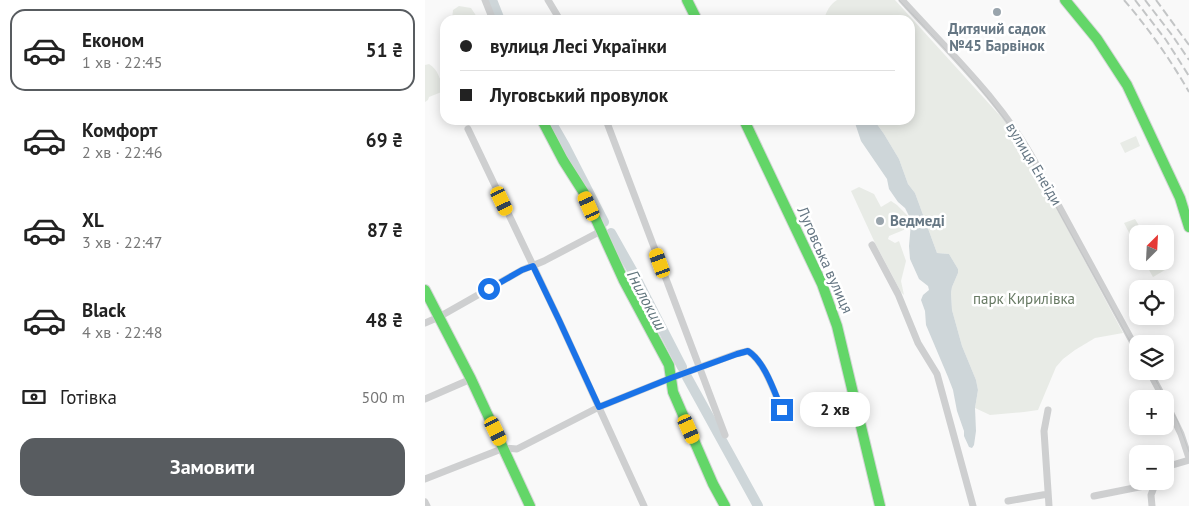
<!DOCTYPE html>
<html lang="uk">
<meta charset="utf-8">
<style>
:root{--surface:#fff;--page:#f2f2f2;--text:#222;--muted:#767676;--line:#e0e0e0;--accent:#585c60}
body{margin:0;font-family:"PT Sans",sans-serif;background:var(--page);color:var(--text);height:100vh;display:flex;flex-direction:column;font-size:19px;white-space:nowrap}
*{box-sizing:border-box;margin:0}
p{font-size:16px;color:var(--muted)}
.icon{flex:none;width:28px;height:28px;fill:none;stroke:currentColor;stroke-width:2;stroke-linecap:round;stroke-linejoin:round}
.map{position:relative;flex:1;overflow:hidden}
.details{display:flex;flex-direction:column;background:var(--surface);width:425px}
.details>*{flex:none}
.banner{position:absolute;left:15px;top:15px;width:475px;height:110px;border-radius:15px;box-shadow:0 2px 12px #0003;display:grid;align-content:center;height:110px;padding:0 20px;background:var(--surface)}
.needle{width:32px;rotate:24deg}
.controls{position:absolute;left:704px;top:225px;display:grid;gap:10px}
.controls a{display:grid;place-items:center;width:45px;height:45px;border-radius:10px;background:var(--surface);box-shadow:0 2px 12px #0003;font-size:25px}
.end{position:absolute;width:22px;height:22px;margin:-11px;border:6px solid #1a73e8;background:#fff;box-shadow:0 0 0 2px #fff}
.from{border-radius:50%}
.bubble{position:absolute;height:35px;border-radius:15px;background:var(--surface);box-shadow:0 2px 12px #0003;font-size:16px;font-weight:800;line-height:35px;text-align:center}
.car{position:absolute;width:15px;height:30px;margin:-15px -8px;border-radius:6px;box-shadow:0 0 4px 1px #0007;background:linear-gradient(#f5c518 24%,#345 0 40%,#f5c518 0 76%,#345 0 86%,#f5c518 0)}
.banner b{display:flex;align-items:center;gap:18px;height:48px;font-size:19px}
.banner b+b{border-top:1px solid var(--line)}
.banner i{width:12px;height:12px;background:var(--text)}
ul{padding:9px 0 0;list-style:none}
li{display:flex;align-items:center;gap:15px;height:82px;margin:0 10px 8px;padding:0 10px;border:2px solid transparent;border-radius:15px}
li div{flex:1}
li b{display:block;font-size:19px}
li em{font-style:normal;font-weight:800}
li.on{border-color:var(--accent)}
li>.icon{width:45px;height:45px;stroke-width:1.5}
.pay{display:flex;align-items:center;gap:12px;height:55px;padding:0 20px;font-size:19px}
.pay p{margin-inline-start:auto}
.primary-button{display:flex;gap:10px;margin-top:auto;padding:10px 20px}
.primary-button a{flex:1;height:58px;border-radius:15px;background:var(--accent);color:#fff;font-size:20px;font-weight:800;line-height:58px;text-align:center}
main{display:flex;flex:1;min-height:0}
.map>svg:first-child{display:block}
.green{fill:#e8ebe6}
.water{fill:#ced6d9}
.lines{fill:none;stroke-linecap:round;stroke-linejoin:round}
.river{stroke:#ced6d9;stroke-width:10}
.fast-casing{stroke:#d5d6d7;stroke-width:12}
.street{stroke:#cecfd0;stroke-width:7}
.fast{stroke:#63d668;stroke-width:10}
.tram{stroke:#c3c5c6;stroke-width:1}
.rail{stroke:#c3c5c6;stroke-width:2;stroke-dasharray:8 4;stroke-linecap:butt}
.route{stroke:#1a73e8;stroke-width:6}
.poi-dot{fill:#99a4ac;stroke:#fff;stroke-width:2}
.labels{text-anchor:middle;stroke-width:5;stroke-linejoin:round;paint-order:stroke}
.poi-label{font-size:15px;font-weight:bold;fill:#657683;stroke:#fff}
.street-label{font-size:15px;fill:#657683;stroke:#fff}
.park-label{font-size:15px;fill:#687a64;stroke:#fff}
.water-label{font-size:16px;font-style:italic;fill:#60757c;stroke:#fff}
</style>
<main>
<section class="details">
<ul>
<li class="on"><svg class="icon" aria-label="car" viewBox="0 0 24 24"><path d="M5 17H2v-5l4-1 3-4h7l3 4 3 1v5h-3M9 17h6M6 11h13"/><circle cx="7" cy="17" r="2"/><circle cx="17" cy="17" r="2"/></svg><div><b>Економ</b><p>1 хв · 22:45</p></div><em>51 ₴</em></li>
<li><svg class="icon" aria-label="car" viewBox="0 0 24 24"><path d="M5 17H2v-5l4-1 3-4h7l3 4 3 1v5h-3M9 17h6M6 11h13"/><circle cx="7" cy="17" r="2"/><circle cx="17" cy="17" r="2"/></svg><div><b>Комфорт</b><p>2 хв · 22:46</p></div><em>69 ₴</em></li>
<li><svg class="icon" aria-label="car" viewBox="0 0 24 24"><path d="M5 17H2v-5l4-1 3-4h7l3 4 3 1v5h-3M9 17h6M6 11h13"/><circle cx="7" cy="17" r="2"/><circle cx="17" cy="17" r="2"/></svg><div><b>XL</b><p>3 хв · 22:47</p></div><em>87 ₴</em></li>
<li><svg class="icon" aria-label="car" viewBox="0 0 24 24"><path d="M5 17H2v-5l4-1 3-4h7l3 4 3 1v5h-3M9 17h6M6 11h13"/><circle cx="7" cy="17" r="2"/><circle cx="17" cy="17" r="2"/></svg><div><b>Black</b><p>4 хв · 22:48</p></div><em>48 ₴</em></li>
</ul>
<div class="pay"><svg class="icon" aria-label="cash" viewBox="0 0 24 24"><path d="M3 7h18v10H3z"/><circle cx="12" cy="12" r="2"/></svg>Готівка<p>500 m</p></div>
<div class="primary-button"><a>Замовити</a></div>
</section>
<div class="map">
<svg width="764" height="506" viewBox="0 0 764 506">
<rect width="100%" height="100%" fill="#f9f9f9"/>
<path class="green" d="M412,0H470L578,119L598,147L616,179L698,333L670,338L650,350L638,359L631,367L613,410L599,412L565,415L550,408L553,390L551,380L537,346L527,310L526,293L527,287L533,273V269L524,254L512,253L490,193L483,184L474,159L459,134L449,120H485V20H399C401,12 405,4 412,0Z
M34,6L46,8L54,20H27L28,10Z
M4,64C13,69 16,81 19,91L4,97L3,100L0,102V65Z
M711,136L715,146L700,153L695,143Z
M434,187L449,194L456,207L466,201L472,205L483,216L481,229L464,236L463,239L470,243L474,241L481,261L476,281L479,295L476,292L450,243L426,191Z
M710,219L719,234H712V248L699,223Z
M719,261H735L740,270L728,277Z"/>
<path class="water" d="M429,120H449L459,134L474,159L483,184L490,193L512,253L524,254L533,269V273L527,287L526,293L527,310L537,346L551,380L553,390L550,408L551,431L549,445L547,448L544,447L539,436V431L532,411L528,390L523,377L501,325L500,311L496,300L498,295L504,290L503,286L494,279L485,259L484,246L486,223L484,216L480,208L473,202L464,189L462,179L436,141Z"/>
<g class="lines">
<path class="river" d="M67,0L75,20
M125,120L140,146L179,222
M186,233L208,272L257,367
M262,377L333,506"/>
<g class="fast-casing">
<path id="fast" d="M262,0L272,20
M640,0L672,39L702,85L755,198L764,227
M117,120L138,160L159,193L199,281L244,365L248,392L288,484L300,506
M319,120L397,284L412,326L455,506
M0,290L46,379L105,506"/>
</g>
<path class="street" d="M60,0L68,20
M123,0L135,20
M477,0C524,52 577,101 611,164L712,350
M181,120L300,435
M43,129L134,320L219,506
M447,245L473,294L493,343L512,374L548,506
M0,323L14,317L97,270L119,261L176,231
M724,371L739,399
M0,399L46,379
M740,401L756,434L764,458
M623,410L619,431L624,506
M740,469L744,466L764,460
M0,479L79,448L92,449L174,407L246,378L311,354L323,351C340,362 349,392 357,410
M669,496L729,484
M583,501L623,494
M0,502L2,506
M727,506L726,495L731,482"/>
<use href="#fast" class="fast"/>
<path class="tram" d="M474,0C516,45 559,88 594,139L712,354
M726,371L753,422L764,452"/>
<path class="rail" d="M699,0C724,29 745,59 764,92
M710,0L741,40L764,76
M720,0L747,35L764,60
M731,0L764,45"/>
</g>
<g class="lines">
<path class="route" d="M64,289L97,270L108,266L134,320L174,407L246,378L312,354L323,351C340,362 349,391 357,410"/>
</g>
<g class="poi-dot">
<circle cx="572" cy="12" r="5"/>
<circle cx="455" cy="221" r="5"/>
</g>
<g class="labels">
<g class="poi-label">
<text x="572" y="34">Дитячий садок<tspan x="572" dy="17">№45 Барвінок</tspan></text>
<text x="465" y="226" text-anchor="start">Ведмеді</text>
</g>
<g class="street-label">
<text transform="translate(609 164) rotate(59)" y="5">вулиця Енеїди</text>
<text transform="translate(400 260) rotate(66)" y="5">Луговська вулиця</text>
</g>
<g class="park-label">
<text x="599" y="304">парк Кирилівка</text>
</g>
<g class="water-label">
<text transform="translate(222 300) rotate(62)" y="6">Гнилокиш</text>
</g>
</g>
</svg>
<div class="controls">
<a><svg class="needle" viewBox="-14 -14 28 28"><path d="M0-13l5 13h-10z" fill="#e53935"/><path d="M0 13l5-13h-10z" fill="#767676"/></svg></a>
<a><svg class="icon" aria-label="locate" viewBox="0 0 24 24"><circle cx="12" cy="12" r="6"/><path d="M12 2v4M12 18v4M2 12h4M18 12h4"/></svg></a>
<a><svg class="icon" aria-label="layers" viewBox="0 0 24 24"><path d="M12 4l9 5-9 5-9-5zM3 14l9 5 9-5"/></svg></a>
<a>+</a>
<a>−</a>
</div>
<i class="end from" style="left:64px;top:289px"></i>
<i class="end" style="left:357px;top:410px"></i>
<div class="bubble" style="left:375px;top:392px;width:70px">2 хв</div>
<i class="car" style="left:77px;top:201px;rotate:155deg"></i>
<i class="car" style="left:164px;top:206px;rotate:336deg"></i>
<i class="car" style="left:235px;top:263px;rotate:340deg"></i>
<i class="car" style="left:264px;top:429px;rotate:156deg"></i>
<i class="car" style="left:71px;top:431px;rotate:154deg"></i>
<div class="banner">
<b><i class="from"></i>вулиця Лесі Українки</b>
<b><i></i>Луговський провулок</b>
</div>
</div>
</main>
